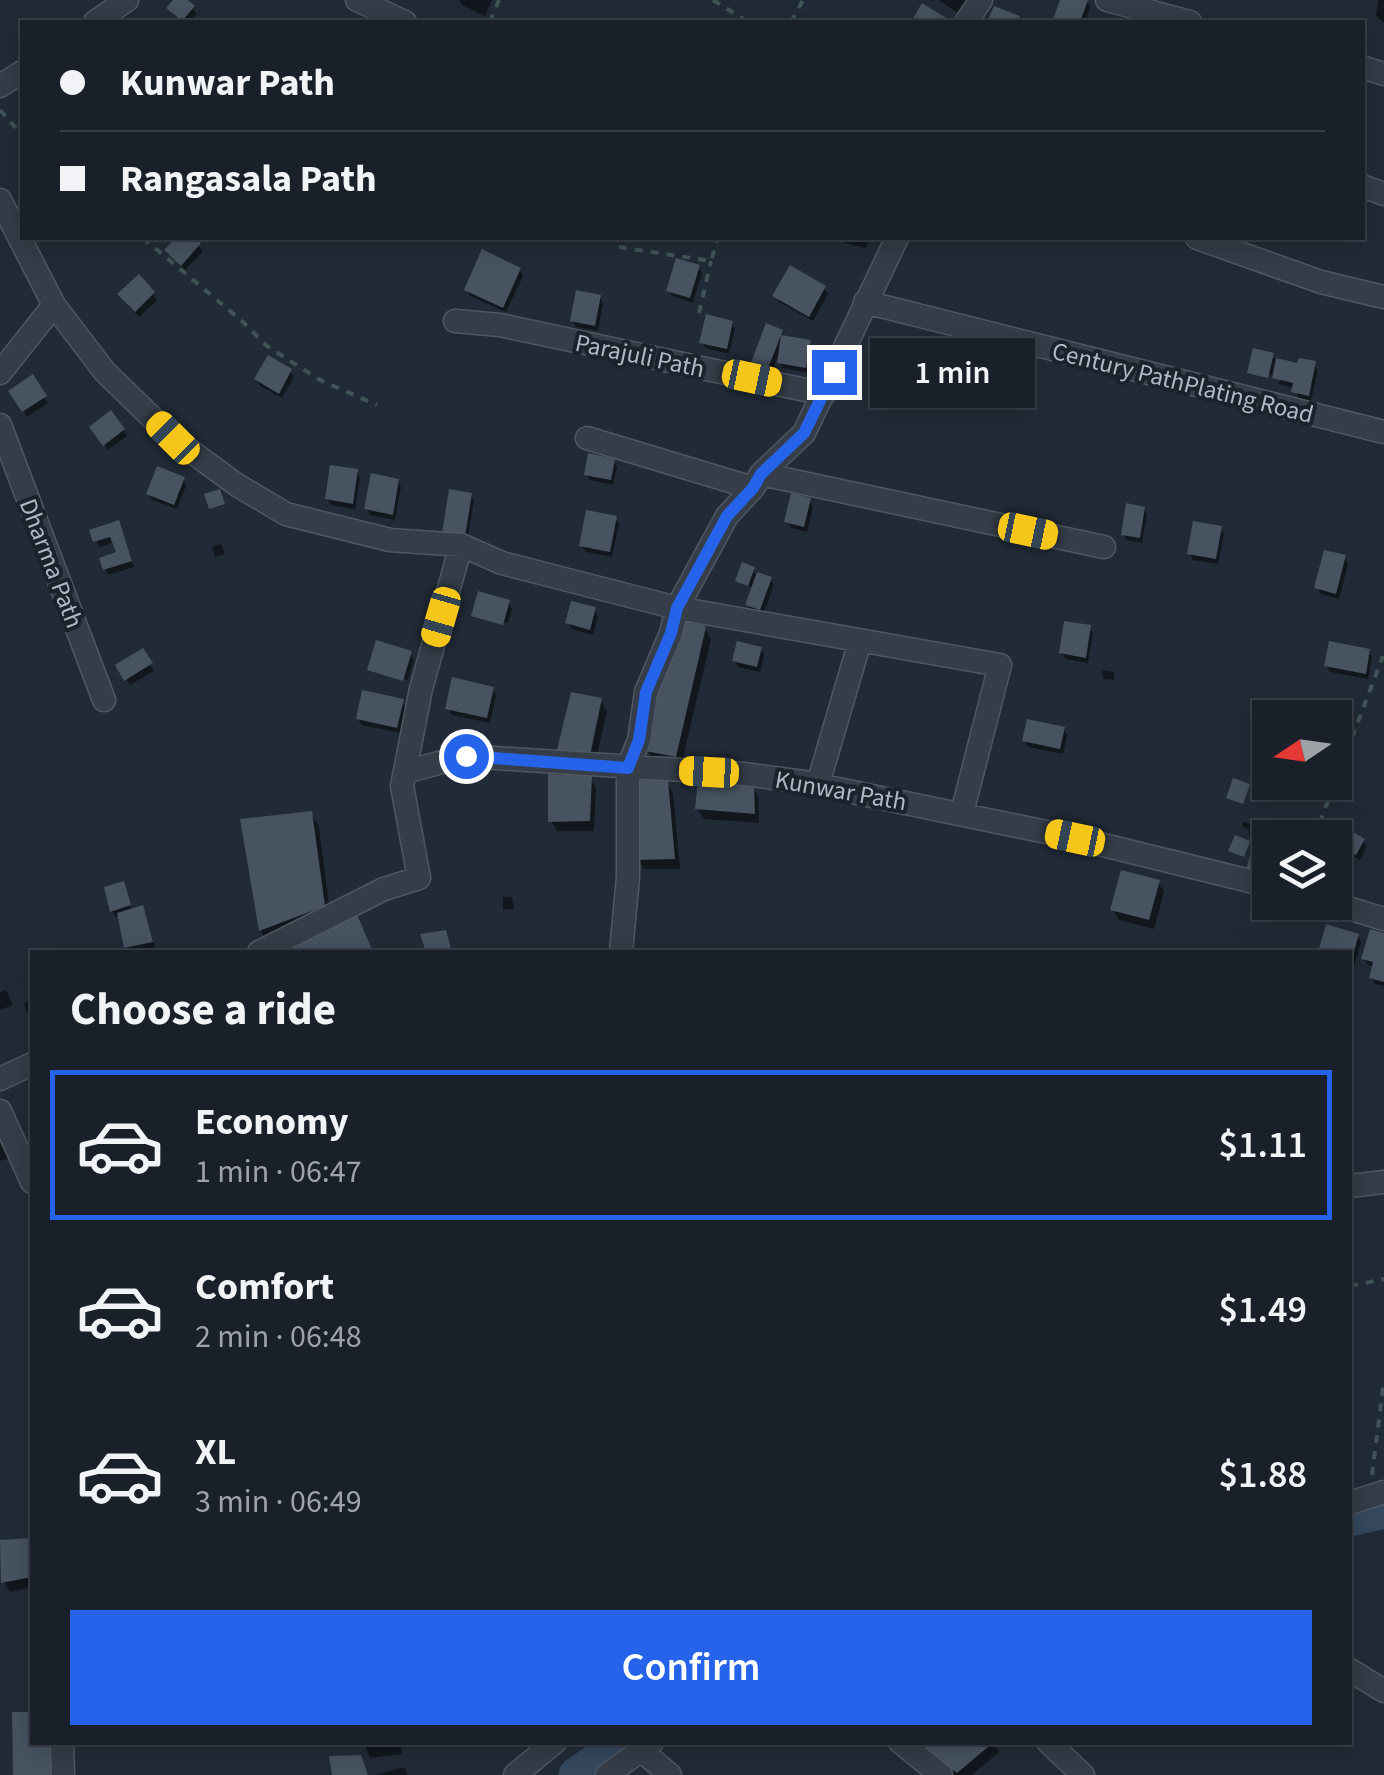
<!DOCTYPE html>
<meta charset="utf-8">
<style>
:root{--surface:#192029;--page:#222831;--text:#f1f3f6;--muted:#9fa3a8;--line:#373e46;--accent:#2563eb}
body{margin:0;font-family:"Source Sans 3",sans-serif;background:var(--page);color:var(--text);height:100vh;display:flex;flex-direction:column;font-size:38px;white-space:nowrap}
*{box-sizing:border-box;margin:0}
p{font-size:32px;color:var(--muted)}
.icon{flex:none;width:55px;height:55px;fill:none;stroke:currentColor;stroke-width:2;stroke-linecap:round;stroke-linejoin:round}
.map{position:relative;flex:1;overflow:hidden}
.side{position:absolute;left:30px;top:950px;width:1322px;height:795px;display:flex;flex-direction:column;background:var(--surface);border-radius:0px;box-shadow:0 5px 25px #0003,0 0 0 2px var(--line)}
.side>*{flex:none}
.hud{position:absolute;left:20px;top:20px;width:1345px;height:220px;border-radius:0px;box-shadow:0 5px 25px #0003,0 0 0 2px var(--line);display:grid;align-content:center;height:220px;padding:0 40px;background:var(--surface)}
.needle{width:65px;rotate:257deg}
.controls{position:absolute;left:1252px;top:700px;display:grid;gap:20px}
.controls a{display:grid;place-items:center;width:100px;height:100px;border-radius:0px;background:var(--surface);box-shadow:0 5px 25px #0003,0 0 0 2px var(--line);font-size:50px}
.end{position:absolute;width:45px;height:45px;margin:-22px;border:12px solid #2563eb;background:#fff;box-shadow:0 0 0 5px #fff}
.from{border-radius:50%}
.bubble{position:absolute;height:70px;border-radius:0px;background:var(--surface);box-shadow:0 5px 25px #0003,0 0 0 2px var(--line);font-size:32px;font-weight:600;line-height:70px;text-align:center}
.car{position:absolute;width:30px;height:60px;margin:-30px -15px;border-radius:12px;box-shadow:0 0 8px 2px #0007;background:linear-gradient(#f5c518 24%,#345 0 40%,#f5c518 0 76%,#345 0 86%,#f5c518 0)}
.hud b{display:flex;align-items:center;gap:35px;height:95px;font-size:38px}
.hud b+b{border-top:2px solid var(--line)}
.hud i{width:25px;height:25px;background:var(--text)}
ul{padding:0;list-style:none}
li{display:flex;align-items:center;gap:30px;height:150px;margin:0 20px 15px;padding:0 20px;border:5px solid transparent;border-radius:0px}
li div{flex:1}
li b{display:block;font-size:38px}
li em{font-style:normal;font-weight:600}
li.selected{border-color:var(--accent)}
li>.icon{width:90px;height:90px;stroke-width:1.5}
h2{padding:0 40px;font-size:45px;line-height:120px}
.button{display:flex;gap:20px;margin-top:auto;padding:20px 40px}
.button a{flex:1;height:115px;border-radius:0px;background:var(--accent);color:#fff;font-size:40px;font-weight:600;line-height:115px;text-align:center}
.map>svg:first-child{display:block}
.shadow{fill:#0007}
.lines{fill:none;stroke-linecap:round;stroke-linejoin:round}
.river{stroke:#35485e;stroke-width:35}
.building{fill:#475361}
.minor-casing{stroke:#4f5862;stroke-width:25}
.path{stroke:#405456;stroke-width:4;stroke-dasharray:8 8;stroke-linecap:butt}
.minor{stroke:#343d48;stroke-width:22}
.route{stroke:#2563eb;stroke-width:12}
.labels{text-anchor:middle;stroke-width:8;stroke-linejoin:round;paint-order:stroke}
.street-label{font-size:25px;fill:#afb8c4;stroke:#1a222c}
</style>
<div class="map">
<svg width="1384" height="1775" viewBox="0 0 1384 1775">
<rect width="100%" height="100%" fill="#212b37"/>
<path class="shadow" d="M176,0H184L193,8L196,14L189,22H183L173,14L170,8Z
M459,0H492L485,16L462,5Z
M939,0H965L966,2L959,14Z
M1062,0L1087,1L1090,7L1085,22H1056Z
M1378,0H1384V23L1376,16Z
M179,238H191L203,251L185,270L167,251Z
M842,238H869L866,248L845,243Z
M699,267L702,273L693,303L672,296L669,290Z
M520,270L523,276L506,312L470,296L467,290Z
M139,278L157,300L139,317L124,301Z
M824,288L828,294L813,321L779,302L775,296Z
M600,297L603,304L598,331L576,327L572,320Z
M732,323L735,329L729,354L705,348L702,342Z
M781,332L784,338L809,342L813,348L809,373L783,368L777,358L770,376L756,371L753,365Z
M1254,351L1299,366L1300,361L1314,364L1318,370L1311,401L1298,398L1295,388L1278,384L1281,379L1273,375L1251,372V375L1250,373Z
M966,354L970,360L960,399L904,387L900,380Z
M290,371L294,377L282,398L260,386L256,379Z
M33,378L48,403L27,417L11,391Z
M123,430L127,436L108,450L96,433Z
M613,461L617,467L613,485L590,480L586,474Z
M357,472L360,478L355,509L331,505L327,498Z
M183,479L186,486L177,509L152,500L149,493Z
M398,481L401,487L395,520L370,515L367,509Z
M471,495L474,501L467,542L448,539Z
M810,501L813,507L807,532L791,528L787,522Z
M1144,509L1147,515L1142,543L1127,540L1123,534Z
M615,518L619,524L612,557L586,552L582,546Z
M1220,528L1224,534L1218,564L1193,560L1190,554Z
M121,529L134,567L109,575L105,569L119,554L115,542L99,547L96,541Z
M221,544L225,554L215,557L212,547Z
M1344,557L1348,564L1339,599L1321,594L1317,588Z
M754,569V573L770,579L774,585L763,615L751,611L748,605L754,588L738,581Z
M480,595L508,602L512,609L508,623L475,614V618L474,615Z
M594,610L598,616L593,635L572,629L568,623Z
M1089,627L1093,633L1088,663L1066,659L1062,653Z
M705,629L711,639L681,766L654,761L648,751Z
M378,643L410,653L414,659L408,680L371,669V672L370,670Z
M761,649L764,655L760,672L738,667L735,661Z
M1369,651L1372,658L1368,679L1330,672L1327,666Z
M142,652L154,671L130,685L118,666Z
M1102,670L1114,672V680L1103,679Z
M493,689L496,695L490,723L452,715L448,708Z
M601,701L607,711L594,769L564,763Z
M402,702L406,708L400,733L362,725L358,719Z
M1063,729L1067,735L1063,754L1028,747L1025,740Z
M590,778L596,788L594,831H557L551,821Z
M667,782L673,793L680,869H644L638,859Z
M752,785L758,796L759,823L704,819L698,809Z
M311,814L319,827L331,921L269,944L261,931L243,821Z
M1243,822L1258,826L1257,838L1249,836V830L1242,826Z
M1335,838L1363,840L1366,847L1360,860L1335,846Z
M1158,882L1164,892L1154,929L1119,920L1113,910Z
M126,890L132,911L145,914L155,948L129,952L126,947L120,915L116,917L112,911Z
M503,897H512L514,909L503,910Z
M1327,927L1358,936L1361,942L1351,977L1350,952H1320Z
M1384,935V986L1375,984L1371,977L1375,967L1368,965L1364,958Z
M6,990L13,1005L0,1010V992Z
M32,999V1017L29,1018L24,1003Z
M0,1128L12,1157L0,1161Z
M32,1541V1587L10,1592L4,1582L1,1542Z
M364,1742H401L402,1754L370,1758Z
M914,1742L994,1743L999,1752L972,1775H954Z
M404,1767L408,1775H376Z"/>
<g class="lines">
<path class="river" d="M1350,1519L1384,1511
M576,1775L622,1742"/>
</g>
<path class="building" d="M173,0H188L195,6L182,21L166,8Z
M1060,0H1088L1080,22H1052Z
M922,3L948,19L946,22H911Z
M994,6L1020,16L1017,22H987Z
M176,238H195L201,243L181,266L164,250Z
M482,249L521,268L503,308L464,290Z
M676,258L700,265L690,298L666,291Z
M790,265L826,286L809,317L772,296Z
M139,274L155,292L135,312L117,294Z
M576,290L601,295L595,326L570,321Z
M706,314L733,321L727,349L699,343Z
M766,323L783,330L767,371L750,365Z
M781,335L811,340L806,368L777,363Z
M909,336L968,351L957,394L897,381Z
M1253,348L1274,353L1268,378L1247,373Z
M268,355L292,369L279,394L254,379Z
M1276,358L1297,363L1299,358L1316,361L1309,396L1291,392L1293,383L1272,378Z
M33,374L47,396L22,412L8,391Z
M111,410L125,429L103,446L89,427Z
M588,453L615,459L611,480L584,475Z
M330,465L358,469L353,504L325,499Z
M157,466L185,477L174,505L146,494Z
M371,473L399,479L393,515L364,509Z
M220,489L225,504L209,509L204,494Z
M449,489L472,493L465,537L442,533Z
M791,493L811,498L804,527L784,522Z
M1126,503L1145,507L1140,538L1121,535Z
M586,510L617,516L610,552L579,546Z
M119,520L132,561L103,570L99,558L116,552L110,537L93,542L89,530Z
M1193,521L1222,526L1216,559L1187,554Z
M1324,550L1346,555L1336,594L1314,588Z
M742,562L755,567L748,586L735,581Z
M757,572L772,577L760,610L745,605Z
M478,591L510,600L503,625L471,616Z
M571,601L596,607L590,630L565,623Z
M680,615L706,627L676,757L645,751L652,703Z
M1064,621L1091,625L1086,658L1059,653Z
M376,640L412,651L403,681L367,670Z
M737,641L762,647L757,667L732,661Z
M1329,641L1370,649L1366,674L1324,666Z
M143,648L153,663L124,681L115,665Z
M452,677L494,687L487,718L445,709Z
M362,690L404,699L397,728L356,719Z
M571,692L602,698L589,760L556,754Z
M1027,719L1065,727L1060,749L1022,741Z
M548,774L592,776L590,821L548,822Z
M1233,778L1250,784L1243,804L1226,798Z
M631,779L668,780L675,859L635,860Z
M698,779L754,783L755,814L695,809Z
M312,811L325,906L259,931L240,819Z
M1335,822L1365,839L1356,855L1335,843V838H1327Z
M1235,835L1250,841L1244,857L1228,851Z
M1250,855L1268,859L1264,875L1246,871Z
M1121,870L1160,880L1149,920L1110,910Z
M124,881L131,905L110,912L104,887Z
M143,905L153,942L124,948L117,913Z
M356,912L373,952H275Z
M1326,924L1359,934L1351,962L1350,952H1318Z
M1370,929L1384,933V982L1369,978L1373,962L1361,959Z
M446,930L452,952H426L420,934Z
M32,1538V1577L1,1583L0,1540Z
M12,1712H32V1742H51L52,1775H13Z
M915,1742H994L957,1773Z
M361,1755L368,1775H332L329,1756Z"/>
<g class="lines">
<g class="minor-casing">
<path id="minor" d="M357,0L405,22
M1107,0L1190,22
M95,22L127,0
M966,22L981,0
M1362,67L1384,74
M0,86L22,72
M1362,186L1384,194
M0,200L54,305L105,372L173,438L237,485L286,514L390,540L461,545L502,563L677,608L1000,665L962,813
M1197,238L1321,282L1384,297
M865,302L1384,432
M455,321L500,325L824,394
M0,373L54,305
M0,425L104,700
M587,438L753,488
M761,474L1104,547
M405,772L465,756L744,774L804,782L1075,838L1270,886
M818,784L860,641
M1329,902L1384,919
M259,952L384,889L419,878L402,786L421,689L461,545
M621,952L628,877V768L639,740L646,692L671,633L677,608L727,516L753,488L761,474L804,433L897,238
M0,1079L32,1064
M0,1111L32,1182
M1350,1186L1384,1182
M1350,1503L1384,1492
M1350,1670L1384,1691
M62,1742L63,1775
M638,1742L641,1750L670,1775
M900,1742L941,1775
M1048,1742L1083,1775
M515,1775L555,1742
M607,1775L652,1742"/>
</g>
<path class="path" d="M713,0L748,22
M490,22L499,0
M791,22L803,0
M0,110L22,135
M143,238L242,321L267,346L320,380L377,405
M619,247L711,261L718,238
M699,313L711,261
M1335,782L1383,656
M1314,838L1335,782
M1350,1286L1384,1279
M1372,1475L1384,1380"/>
<use href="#minor" class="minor"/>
</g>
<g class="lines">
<path class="route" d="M466,756L628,768L639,740L646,692L671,633L677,608L727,516L753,488L761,474L804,433L834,372"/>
</g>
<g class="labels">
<g class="street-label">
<text transform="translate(640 355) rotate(12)" y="9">Parajuli Path</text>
<text transform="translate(1183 382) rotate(14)" y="9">Century PathPlating Road</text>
<text transform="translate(52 563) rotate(69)" y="9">Dharma Path</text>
<text transform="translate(841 790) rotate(10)" y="9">Kunwar Path</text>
</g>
</g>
</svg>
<div class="controls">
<a><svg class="needle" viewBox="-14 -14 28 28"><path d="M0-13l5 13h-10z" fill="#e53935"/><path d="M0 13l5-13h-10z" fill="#9fa3a8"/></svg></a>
<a><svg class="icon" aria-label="layers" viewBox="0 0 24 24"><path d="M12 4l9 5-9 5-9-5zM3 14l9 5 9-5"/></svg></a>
</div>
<i class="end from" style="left:466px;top:756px"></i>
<i class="end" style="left:834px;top:372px"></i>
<div class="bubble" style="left:870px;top:338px;width:165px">1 min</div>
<i class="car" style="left:752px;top:378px;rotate:102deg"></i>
<i class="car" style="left:173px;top:438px;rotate:315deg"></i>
<i class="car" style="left:1028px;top:531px;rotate:102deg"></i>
<i class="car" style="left:441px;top:617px;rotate:196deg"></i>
<i class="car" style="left:709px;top:772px;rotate:273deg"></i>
<i class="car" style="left:1075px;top:838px;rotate:282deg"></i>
<div class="hud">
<b><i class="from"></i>Kunwar Path</b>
<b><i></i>Rangasala Path</b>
</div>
<section class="side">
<h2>Choose a ride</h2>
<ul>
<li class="selected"><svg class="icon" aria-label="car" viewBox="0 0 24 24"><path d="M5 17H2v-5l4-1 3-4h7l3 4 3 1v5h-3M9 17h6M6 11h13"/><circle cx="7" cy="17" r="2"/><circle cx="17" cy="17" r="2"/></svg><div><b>Economy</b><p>1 min · 06:47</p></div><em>$1.11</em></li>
<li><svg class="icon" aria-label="car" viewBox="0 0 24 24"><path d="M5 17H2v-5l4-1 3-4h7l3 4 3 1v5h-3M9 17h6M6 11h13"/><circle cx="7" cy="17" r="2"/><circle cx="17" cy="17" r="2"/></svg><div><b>Comfort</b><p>2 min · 06:48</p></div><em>$1.49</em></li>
<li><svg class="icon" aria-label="car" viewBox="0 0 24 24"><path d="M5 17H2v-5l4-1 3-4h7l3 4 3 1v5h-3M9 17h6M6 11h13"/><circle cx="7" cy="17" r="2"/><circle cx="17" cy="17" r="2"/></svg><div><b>XL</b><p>3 min · 06:49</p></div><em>$1.88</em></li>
</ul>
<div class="button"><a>Confirm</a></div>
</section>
</div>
